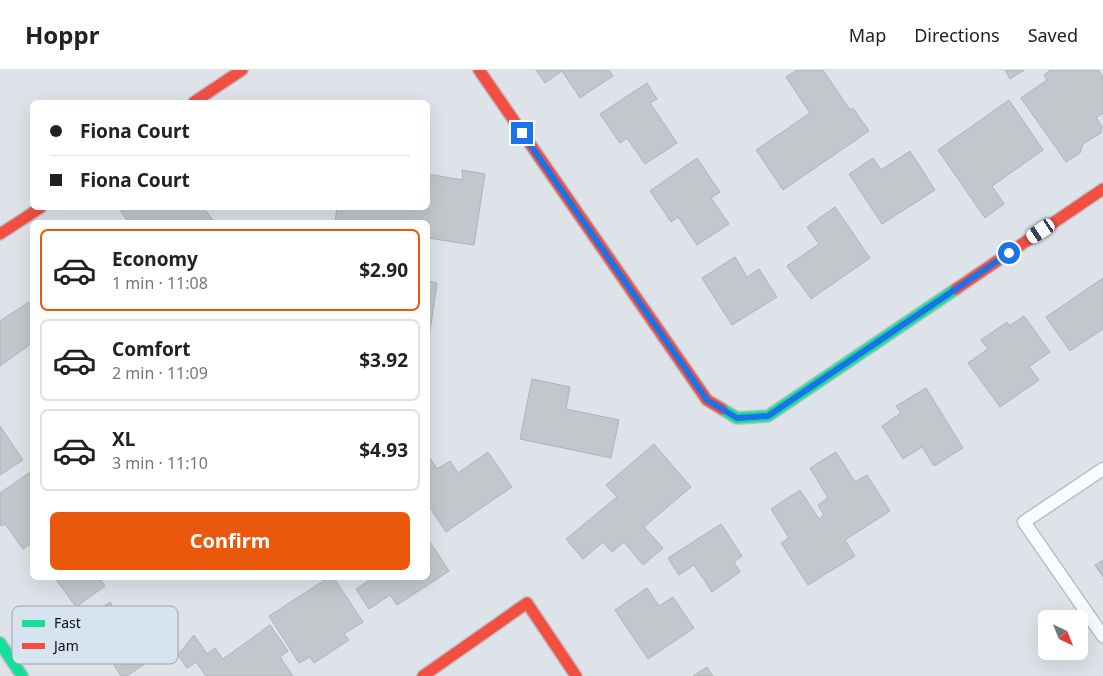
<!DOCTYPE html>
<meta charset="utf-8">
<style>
:root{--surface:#fff;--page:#f6f6f6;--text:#222;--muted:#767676;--line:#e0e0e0;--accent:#ea580c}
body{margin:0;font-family:"Noto Sans",sans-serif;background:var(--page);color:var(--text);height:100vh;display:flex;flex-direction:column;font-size:19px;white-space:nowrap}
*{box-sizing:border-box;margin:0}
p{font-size:16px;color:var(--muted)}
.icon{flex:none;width:28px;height:28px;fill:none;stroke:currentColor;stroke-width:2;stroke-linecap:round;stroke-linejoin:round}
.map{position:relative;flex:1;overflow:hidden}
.details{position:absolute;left:30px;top:150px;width:400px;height:360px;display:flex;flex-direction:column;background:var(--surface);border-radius:8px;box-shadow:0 5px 20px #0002}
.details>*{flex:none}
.banner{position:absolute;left:30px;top:30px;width:400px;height:110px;border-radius:8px;box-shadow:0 5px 20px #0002;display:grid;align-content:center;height:110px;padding:0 20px;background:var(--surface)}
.needle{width:32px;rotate:137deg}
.buttons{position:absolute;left:1038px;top:540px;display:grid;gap:10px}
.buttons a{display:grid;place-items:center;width:50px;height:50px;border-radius:8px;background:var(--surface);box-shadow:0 5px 20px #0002;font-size:25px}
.end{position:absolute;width:22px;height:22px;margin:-11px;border:6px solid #1a73e8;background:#fff;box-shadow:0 0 0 2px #fff}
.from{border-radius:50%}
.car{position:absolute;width:15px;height:30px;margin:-15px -8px;border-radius:6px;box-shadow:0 0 4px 1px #0007;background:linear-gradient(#fff 24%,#345 0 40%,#fff 0 76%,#345 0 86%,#fff 0)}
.banner b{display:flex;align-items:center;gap:18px;height:48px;font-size:19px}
.banner b+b{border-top:1px solid var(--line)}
.banner i{width:12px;height:12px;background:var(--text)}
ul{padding:9px 0 0;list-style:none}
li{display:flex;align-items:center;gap:15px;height:82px;margin:0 10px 8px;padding:0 10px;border:2px solid var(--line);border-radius:8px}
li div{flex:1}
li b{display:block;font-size:19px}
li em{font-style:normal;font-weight:700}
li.current{border-color:var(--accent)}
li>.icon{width:45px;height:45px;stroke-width:1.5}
.primary-button{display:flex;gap:10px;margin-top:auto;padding:10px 20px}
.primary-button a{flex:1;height:58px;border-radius:8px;background:var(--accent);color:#fff;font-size:20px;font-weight:700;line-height:58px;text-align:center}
header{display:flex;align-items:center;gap:30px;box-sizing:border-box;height:70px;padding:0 25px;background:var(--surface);border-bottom:1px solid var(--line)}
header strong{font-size:24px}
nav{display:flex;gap:28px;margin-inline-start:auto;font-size:18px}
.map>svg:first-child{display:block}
.building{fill:#c2c7cc;stroke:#aeb3b8}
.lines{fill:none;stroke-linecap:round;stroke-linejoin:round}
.lane-casing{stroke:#babfc4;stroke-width:15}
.fast-casing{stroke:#babfc4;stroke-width:14}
.jam-casing{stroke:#babfc4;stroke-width:14}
.lane{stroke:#fafbfc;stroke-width:12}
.fast{stroke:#16e098;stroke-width:11}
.jam{stroke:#f24e42;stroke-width:11}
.route{stroke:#1a73e8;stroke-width:6}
.key{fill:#d7e3ef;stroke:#9aa4ad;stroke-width:1}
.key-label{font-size:14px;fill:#0c1013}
</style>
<header>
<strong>Hoppr</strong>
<nav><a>Map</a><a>Directions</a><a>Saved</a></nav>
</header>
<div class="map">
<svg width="1103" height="606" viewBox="0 0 1103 606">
<rect width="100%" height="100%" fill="#dde3e9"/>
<path class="building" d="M536,0H609L613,6L580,28L562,1L545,13Z
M797,0H823L850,40L853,38L869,61L783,120L756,80L810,43L786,7Z
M1005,0H1024L1010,9Z
M1051,0H1098L1103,7V43L1096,48L1102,56L1101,63L1083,74L1080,83L1066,92L1021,28L1047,10L1044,5Z
M647,13L657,29L650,33L677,73L645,94L627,68L620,73L600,44Z
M1009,30L1043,80L992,116L1004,134L985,148L938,80Z
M910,81L935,120L882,154L849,104L873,88L881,100Z
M697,88L720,122L711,128L729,154L697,175L678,147L671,152L650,121Z
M462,100L485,104L474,175L428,168V152H335L337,138H428V104L463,110Z
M835,137L870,188L811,229L787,196L819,174L807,157Z
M119,138H204L214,152H128Z
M735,187L747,207L759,199L777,227L732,255L702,208Z
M1103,208V259L1070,281L1046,247Z
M428,211L437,213L428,275Z
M29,232L32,237V273L0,296V251Z
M1024,246L1050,282L1029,297L1039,310L1000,337L968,293L988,279L981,270L1007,252L1009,256Z
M532,309L570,317L566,339L619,350L611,388L520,369Z
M926,318L963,378L934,396L922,377L903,389L882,356L901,343L896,336Z
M0,356L23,390L0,405Z
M654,374L691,417L644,457L663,478L643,495L624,472L612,482L603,472L583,489L566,469L617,427L606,415Z
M488,382L512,417L446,462L428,435V385L437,399L450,391L458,403Z
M836,382L855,412L867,405L890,441L845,470L855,486L808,515L781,473L789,468L771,439L800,420L819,449L824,445L818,435L828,428L810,398Z
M32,401V473L23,479L5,454L1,456L0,454V423Z
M721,454L742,486L734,492L740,502L712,522L694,495L679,505L668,488Z
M428,469L449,501L397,535L390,525L369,539L356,519L373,508H428Z
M1103,490V507L1095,495Z
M55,508H99L105,516L76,537Z
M328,508H334L363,552L344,564L349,570L314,593L310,587L299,593L269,546Z
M647,518L659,536L673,527L694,558L648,589L615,540Z
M110,532L131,564L139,558L154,582L147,588L149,591L127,606H121L103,578L96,582L78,553Z
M270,555L288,581L280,587L293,606H206L196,592L187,598L178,585L194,565L207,584L215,578L223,589Z
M707,597L713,606H693Z"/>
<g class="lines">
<g class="lane-casing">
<path id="lane" d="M1103,399L1024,452L1103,566"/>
</g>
<g class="fast-casing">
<path id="fast" d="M722,339L737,348L768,346L956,219
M0,573L22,606"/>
</g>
<g class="jam-casing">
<path id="jam" d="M479,0L707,330L722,339
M194,32L242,0
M0,164L40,138
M956,219L1103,119
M423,606L527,533L576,606"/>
</g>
<use href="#lane" class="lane"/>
<use href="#fast" class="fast"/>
<use href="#jam" class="jam"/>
</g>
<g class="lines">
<path class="route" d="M522,63L707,330L737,348L768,346L1009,183"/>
</g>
<rect x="12" y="536" width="166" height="58" rx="8" class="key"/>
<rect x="22" y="550" width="23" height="7" fill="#16e098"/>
<rect x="22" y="573" width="23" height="6" fill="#f24e42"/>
<g class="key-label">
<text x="54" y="558">Fast</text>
<text x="54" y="581">Jam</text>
</g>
</svg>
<div class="buttons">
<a><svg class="needle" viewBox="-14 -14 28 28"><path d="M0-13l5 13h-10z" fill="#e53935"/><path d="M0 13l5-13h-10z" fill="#767676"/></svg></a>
</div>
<i class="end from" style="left:1009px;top:183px"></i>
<i class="end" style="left:522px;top:63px"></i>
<i class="car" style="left:1041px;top:161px;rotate:236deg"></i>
<div class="banner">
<b><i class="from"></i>Fiona Court</b>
<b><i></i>Fiona Court</b>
</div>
<section class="details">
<ul>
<li class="current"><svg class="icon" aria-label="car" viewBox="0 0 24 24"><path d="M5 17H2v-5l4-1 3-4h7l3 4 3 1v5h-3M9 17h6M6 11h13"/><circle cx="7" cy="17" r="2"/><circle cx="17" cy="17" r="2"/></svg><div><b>Economy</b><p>1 min · 11:08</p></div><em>$2.90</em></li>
<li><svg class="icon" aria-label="car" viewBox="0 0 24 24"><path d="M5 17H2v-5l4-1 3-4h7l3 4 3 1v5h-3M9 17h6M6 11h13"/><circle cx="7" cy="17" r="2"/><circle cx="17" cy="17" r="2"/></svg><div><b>Comfort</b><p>2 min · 11:09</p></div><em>$3.92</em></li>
<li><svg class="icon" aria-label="car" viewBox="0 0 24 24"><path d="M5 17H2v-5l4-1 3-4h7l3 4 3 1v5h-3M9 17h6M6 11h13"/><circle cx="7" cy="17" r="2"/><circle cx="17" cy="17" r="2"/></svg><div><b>XL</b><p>3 min · 11:10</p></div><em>$4.93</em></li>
</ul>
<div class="primary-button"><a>Confirm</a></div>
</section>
</div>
